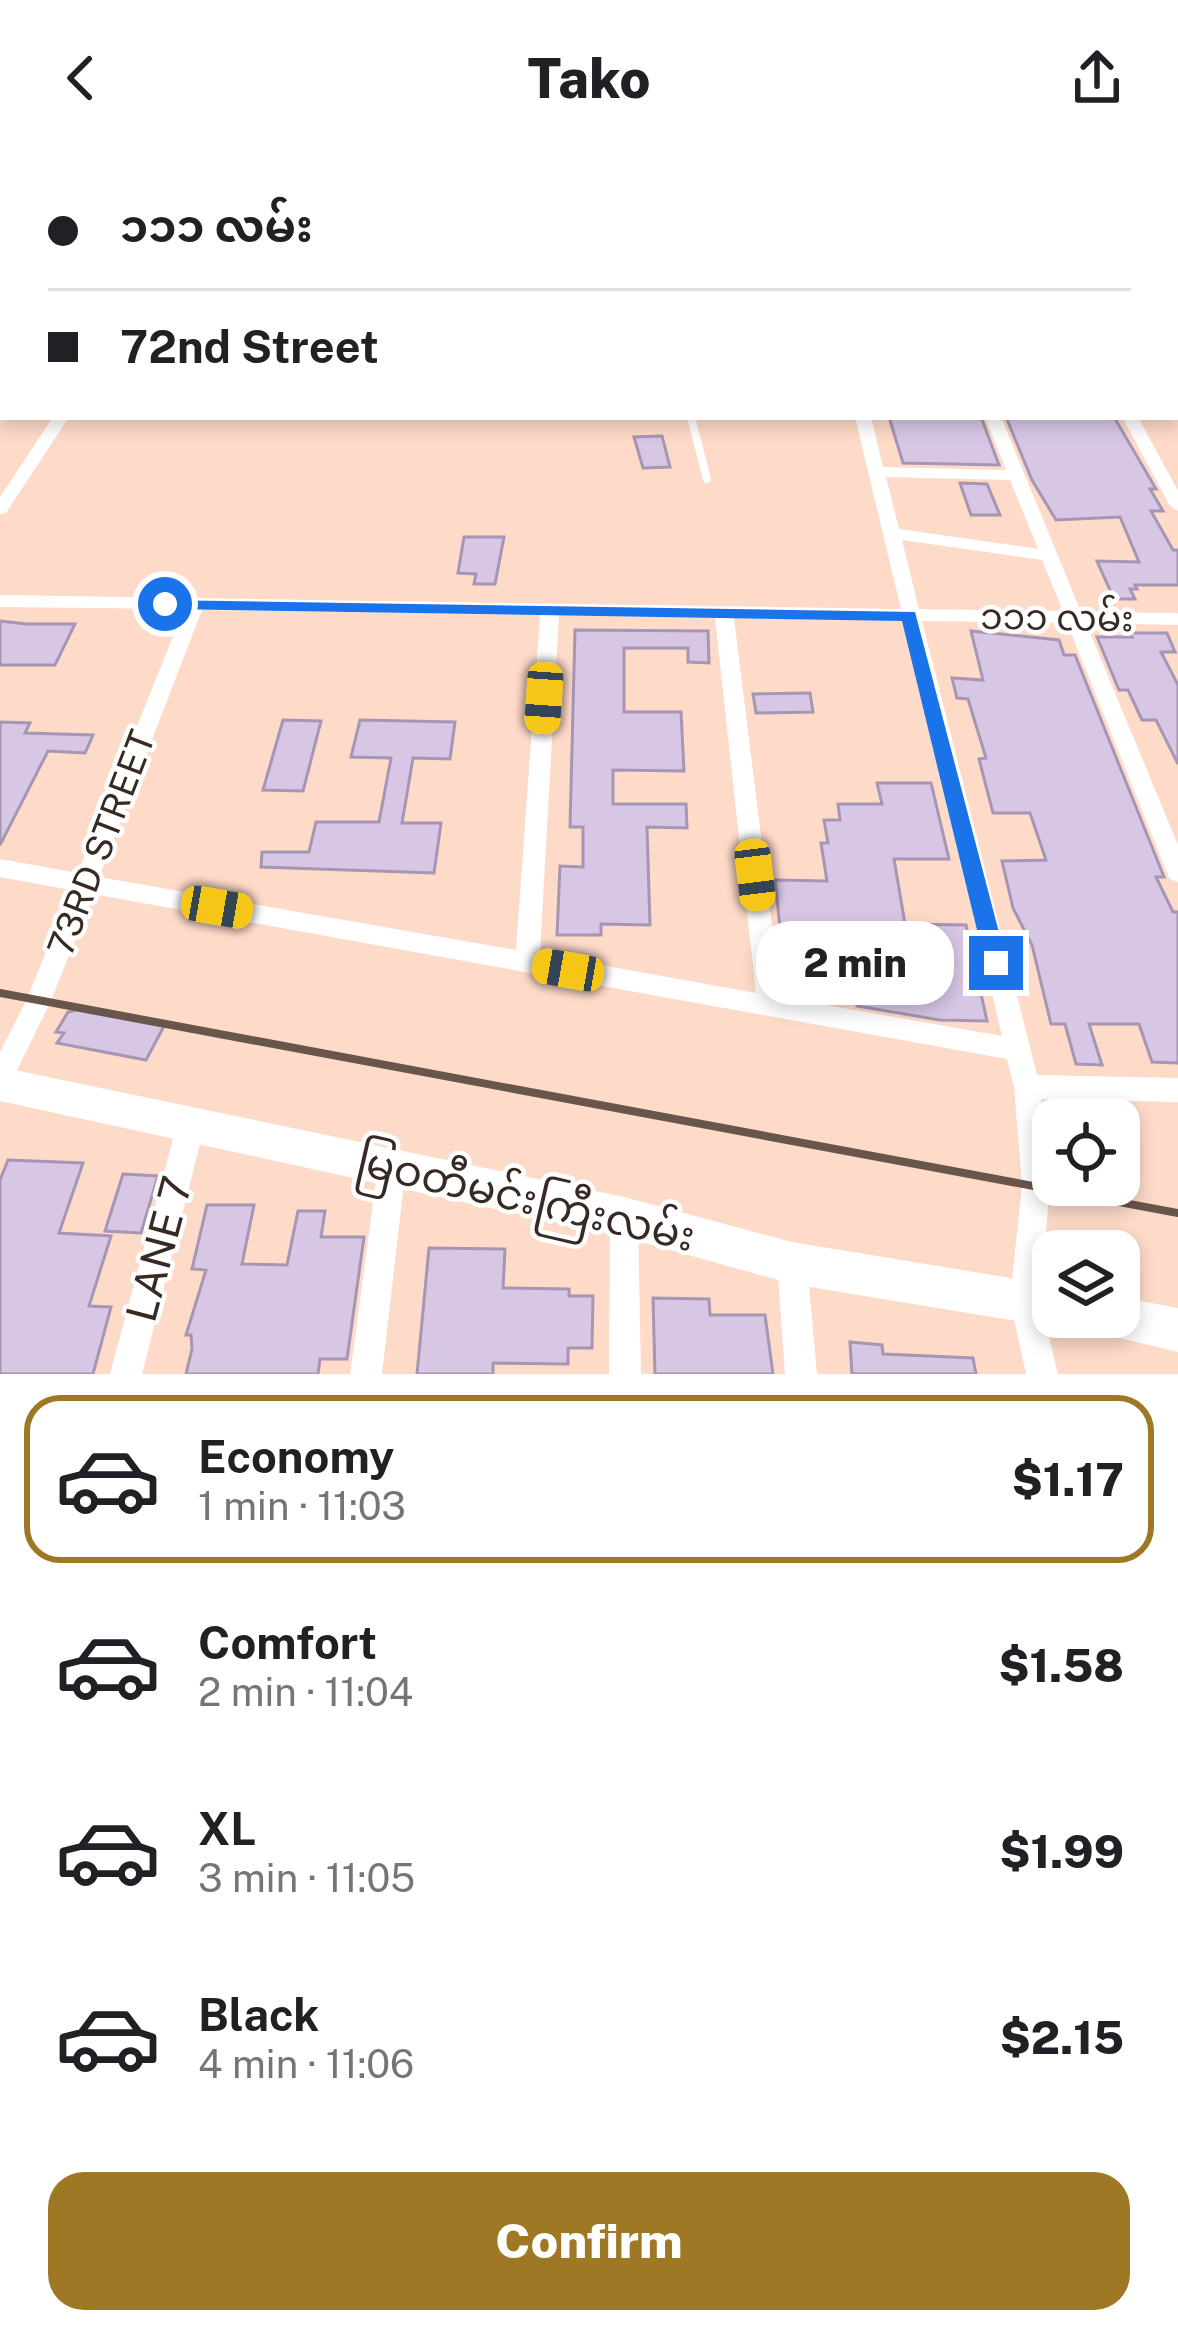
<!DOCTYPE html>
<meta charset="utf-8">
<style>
:root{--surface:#fff;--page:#f2f2f2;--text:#202124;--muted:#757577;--line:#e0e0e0;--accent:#9e7824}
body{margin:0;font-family:"Public Sans","Noto Sans Myanmar",sans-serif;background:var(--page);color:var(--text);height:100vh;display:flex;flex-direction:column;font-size:45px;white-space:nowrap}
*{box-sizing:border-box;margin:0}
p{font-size:39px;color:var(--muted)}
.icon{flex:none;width:66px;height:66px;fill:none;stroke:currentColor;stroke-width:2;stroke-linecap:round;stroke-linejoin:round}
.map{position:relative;height:1218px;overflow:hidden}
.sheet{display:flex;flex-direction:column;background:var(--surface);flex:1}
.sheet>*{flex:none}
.hud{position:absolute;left:0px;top:0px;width:1179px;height:264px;box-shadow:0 6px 18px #0003;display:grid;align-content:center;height:264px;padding:0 48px;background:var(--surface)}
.tools{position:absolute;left:1032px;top:942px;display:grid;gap:24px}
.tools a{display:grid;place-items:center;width:108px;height:108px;border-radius:24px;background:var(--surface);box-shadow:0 6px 18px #0003;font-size:60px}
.end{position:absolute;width:54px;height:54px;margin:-27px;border:15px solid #1a73e8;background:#fff;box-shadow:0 0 0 6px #fff}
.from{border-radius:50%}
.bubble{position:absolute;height:84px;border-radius:36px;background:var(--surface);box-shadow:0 6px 18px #0003;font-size:39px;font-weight:800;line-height:84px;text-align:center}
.car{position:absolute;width:36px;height:72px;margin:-36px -18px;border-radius:15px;box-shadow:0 0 9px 3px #0007;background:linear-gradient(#f5c518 24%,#345 0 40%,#f5c518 0 76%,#345 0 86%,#f5c518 0)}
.hud b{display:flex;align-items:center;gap:42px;height:114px;font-size:45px}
.hud b+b{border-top:3px solid var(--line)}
.hud i{width:30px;height:30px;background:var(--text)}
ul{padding:21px 0 0;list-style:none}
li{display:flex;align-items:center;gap:36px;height:168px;margin:0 24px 18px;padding:0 24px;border:6px solid transparent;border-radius:36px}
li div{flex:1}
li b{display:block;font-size:45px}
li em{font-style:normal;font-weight:800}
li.current{border-color:var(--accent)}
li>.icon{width:108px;height:108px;stroke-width:1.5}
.action{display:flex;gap:24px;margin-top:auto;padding:24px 48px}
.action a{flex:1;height:138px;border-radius:36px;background:var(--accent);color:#fff;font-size:48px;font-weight:800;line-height:138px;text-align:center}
header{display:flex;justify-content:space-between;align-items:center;height:156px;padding:0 48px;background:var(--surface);font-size:54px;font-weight:800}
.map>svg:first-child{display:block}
.building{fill:#d7c7e5;stroke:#a696b3;stroke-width:3}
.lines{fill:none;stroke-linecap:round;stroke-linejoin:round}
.service{stroke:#fff;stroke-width:8}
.minor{fill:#fff;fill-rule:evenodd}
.secondary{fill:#fff;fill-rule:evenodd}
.rail{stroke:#68554c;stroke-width:8}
.route{fill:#1a73e8}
.labels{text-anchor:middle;stroke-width:9;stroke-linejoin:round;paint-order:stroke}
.street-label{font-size:36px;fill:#372923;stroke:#fff}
.near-street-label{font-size:42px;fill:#372923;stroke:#fff}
</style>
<header><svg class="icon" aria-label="back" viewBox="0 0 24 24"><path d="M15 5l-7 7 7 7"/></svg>Tako<svg class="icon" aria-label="share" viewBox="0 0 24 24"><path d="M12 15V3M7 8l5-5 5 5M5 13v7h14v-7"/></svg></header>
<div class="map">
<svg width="1178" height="1218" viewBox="0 0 1178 1218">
<rect width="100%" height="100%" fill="#fedac9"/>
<path class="building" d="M889,261H981L999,309L903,307Z
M1006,261H1114L1156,333H1150L1163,355H1151L1173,394H1178V429H1135L1137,433H1130L1135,443H1114L1097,405L1139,406L1120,361L1056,364L1032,324Z
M662,280L670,311L643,312L634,281Z
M960,327L987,328L1000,359H971Z
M464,381H504L495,428H474L476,418L458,417Z
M0,465L27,468H75L55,509H0Z
M575,474L708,475L709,507L688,506V492H624V556H681L684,615L613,614V648H686L687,672L647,671L650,769L601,768V779H557L560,710L583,711V671H570Z
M971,475L1059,484L1064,499H1075L1164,721H1156L1173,756H1178V907L1152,906L1139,868H1089L1102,909L1076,908L1065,868H1051L1032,789L1013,752L1002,705L1046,704L1030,657H993L979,603L986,602L968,543L957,542L952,522L983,524Z
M1130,477H1167L1175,496H1161L1178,529V608L1156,564H1142L1128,534H1119L1097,481H1132Z
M810,537L813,556L756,557L753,538Z
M283,564L321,565L303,635L263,634Z
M360,564L455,566L450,603L413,602L402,667H441L434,717L261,711L262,696H309L316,666H379L391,602L351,601Z
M0,566L30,567L25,577L93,579L85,597L48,595L0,689Z
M877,627H931L949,703H894L905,768L966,769L987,865L940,864L857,850L855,842L787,838L775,724L827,725L821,687H828L824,664H840L838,648H882Z
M77,854L164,870L146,904L57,887L64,877L56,876L68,856Z
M8,1004L83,1007L59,1077L111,1080L89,1150L111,1151L93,1218H0V1024Z
M123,1018L158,1020L141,1077L105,1075Z
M207,1049H254L242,1108L287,1109L298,1055H325L321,1081H364L347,1203H320L318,1218H186L192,1193L191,1179H186L206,1114L192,1113Z
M429,1092L505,1093L503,1132L569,1133V1140H593L592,1192H568V1208L493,1207V1218H417Z
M653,1142L709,1143L710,1159H765L773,1218H655Z
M850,1186L882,1189L883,1198L973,1202L976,1218H852Z"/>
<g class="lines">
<path class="service" d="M691,261L707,323"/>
<path class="minor" d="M479,0H489V3H479Z
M567,0H577V3H567Z
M664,0H674V3H664Z
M752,0H762V3H752Z
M837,0H847L848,3H838Z
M928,0H938L940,3H930Z
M1014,0H1024L1026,3H1016Z
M1113,0H1124L1126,3H1115Z
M1176,72L1178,73V82L1176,81Z
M0,110H3V118H0Z
M1176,145L1178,146V155H1176Z
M1176,175H1178V183H1176Z
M0,238H3V246H0Z
M53,261H69L6,357L0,358V341Z
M855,261H871L883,311L1006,314L985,261H1001L1081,456L1178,457V469L1086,467L1178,689V726L1170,723L1167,717L1067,467L922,465L1037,919L1178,922V946L1041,943L1050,1029L1040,1144L1058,1218H1026L1010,1144L1022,1029L1014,931L1007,903L93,738L51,845L9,930L0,934V896L27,843L71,734L0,721V703L78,717L184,453L0,451V439L901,453ZM886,321L1010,324L1038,393L899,373ZM902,384L1042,404L1063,455L919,453ZM202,454L540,459L516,794L99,721ZM559,459L715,462L756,837L540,798ZM734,462L904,465L1002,880L781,841Z
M1122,261H1138L1178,335V355L1170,350Z
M191,956L201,959L205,968L142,1218H110L177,968L181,959Z
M392,997L402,1001L406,1010L382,1218H350L378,1010L382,1001Z
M624,1047L634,1051L638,1061L641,1218H609L610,1061L614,1051Z
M792,1093L802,1097L807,1107L817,1218H785L777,1107L782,1097Z"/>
<path class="secondary" d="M353,0H369L352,3Z
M1176,119H1178V131H1176Z
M0,911L624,1041L792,1086L1053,1129V1161H1070L1053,1171L792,1128L624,1081L0,945Z
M1119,1141L1178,1152V1196L1095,1176L1088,1161H1119Z"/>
<path class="rail" d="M0,837L1178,1057"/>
</g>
<path class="route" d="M159,444L915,456L1007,807L996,817L985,807L902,465L165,453L157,448Z"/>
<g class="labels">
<g class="street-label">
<text transform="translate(1057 461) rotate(1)" y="13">၁၁၁ လမ်း</text>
<text transform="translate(101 687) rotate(-69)" y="13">73RD STREET</text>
</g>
<g class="near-street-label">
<text transform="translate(526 1042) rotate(13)" y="15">မြဝတီမင်းကြီးလမ်း</text>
<text transform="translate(159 1093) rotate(-75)" y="15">LANE 7</text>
</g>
</g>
</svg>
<div class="tools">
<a><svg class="icon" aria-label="locate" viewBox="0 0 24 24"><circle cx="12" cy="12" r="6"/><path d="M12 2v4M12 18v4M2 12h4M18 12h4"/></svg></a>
<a><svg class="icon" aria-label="layers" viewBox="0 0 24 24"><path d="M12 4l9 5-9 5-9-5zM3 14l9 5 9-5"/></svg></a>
</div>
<i class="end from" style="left:165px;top:448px"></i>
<i class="end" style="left:996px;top:807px"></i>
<div class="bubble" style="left:756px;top:765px;width:198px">2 min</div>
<i class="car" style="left:544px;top:542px;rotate:184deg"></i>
<i class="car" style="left:755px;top:719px;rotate:173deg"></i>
<i class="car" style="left:217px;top:751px;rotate:100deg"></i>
<i class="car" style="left:568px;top:814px;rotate:280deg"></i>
<div class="hud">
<b><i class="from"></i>၁၁၁ လမ်း</b>
<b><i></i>72nd Street</b>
</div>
</div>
<section class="sheet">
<ul>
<li class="current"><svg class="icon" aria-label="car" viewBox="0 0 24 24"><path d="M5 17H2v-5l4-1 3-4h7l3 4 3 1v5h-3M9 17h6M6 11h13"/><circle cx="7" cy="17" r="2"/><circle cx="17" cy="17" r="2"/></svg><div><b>Economy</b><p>1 min · 11:03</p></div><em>$1.17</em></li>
<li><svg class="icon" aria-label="car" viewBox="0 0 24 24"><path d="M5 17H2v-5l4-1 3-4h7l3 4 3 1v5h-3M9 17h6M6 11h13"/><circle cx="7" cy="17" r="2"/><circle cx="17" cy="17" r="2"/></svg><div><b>Comfort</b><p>2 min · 11:04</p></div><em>$1.58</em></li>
<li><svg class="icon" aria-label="car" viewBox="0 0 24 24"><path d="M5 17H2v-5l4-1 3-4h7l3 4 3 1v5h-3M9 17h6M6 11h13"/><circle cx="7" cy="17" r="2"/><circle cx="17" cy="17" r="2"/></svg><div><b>XL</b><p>3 min · 11:05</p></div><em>$1.99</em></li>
<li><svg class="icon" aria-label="car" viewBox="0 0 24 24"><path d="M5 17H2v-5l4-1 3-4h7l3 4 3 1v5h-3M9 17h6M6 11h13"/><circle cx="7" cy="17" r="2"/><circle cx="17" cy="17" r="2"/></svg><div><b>Black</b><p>4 min · 11:06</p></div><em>$2.15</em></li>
</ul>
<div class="action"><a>Confirm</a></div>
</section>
